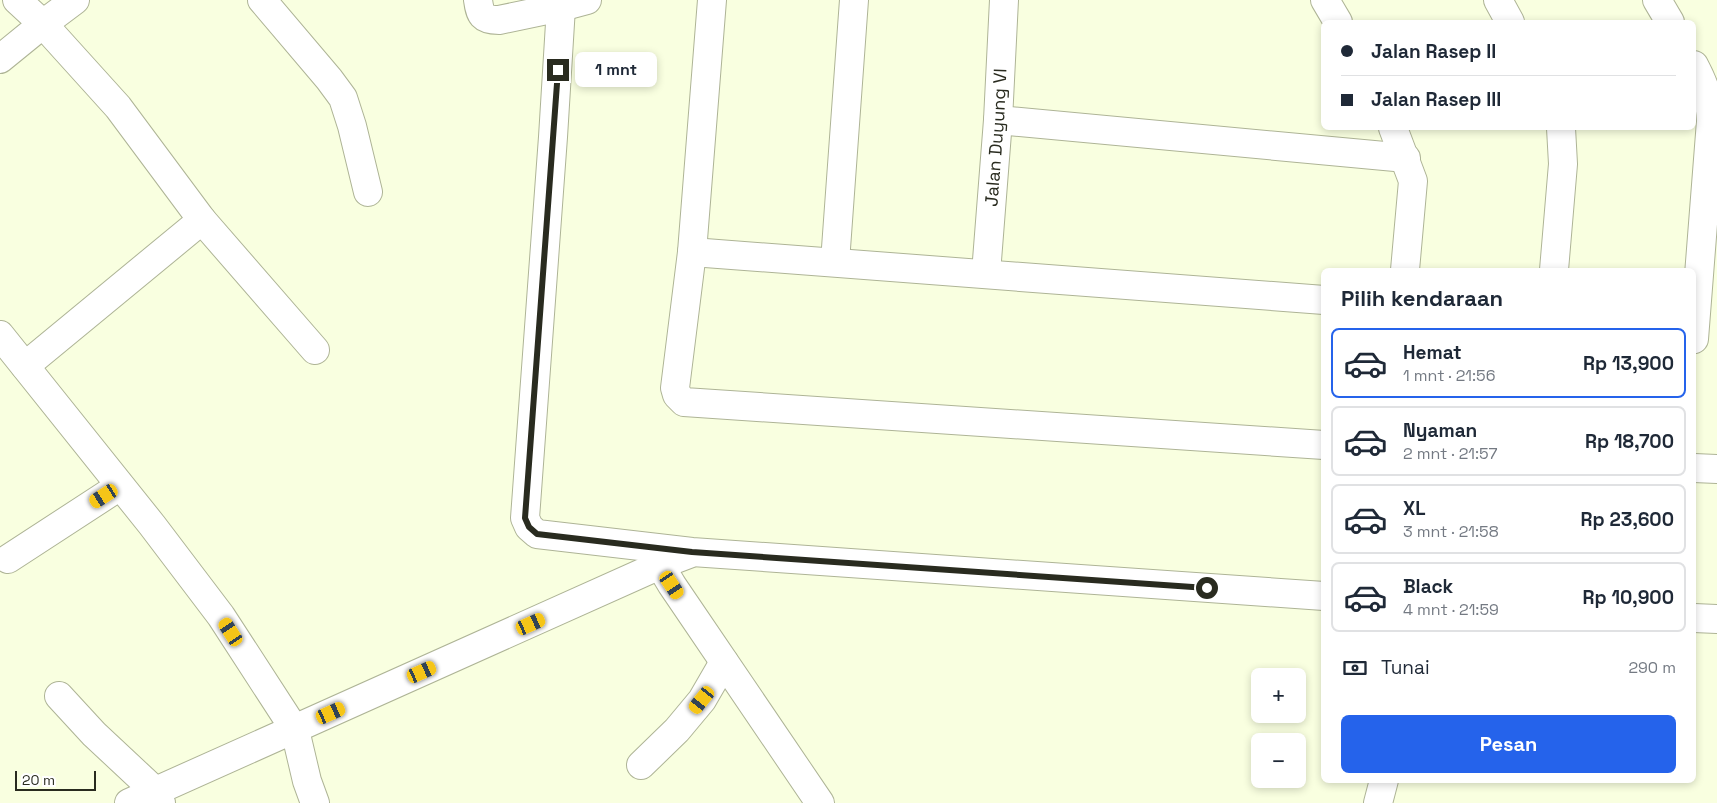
<!DOCTYPE html>
<html lang="id">
<meta charset="utf-8">
<style>
:root{--surface:#fff;--page:#f2f2f3;--text:#1f2937;--muted:#747a83;--line:#e0e1e3;--accent:#2563eb}
body{margin:0;font-family:"Space Grotesk",sans-serif;background:var(--page);color:var(--text);height:100vh;display:flex;flex-direction:column;font-size:19px;white-space:nowrap}
*{box-sizing:border-box;margin:0}
p{font-size:16px;color:var(--muted)}
.icon{flex:none;width:28px;height:28px;fill:none;stroke:currentColor;stroke-width:2;stroke-linecap:round;stroke-linejoin:round}
.map{position:relative;flex:1;overflow:hidden}
.sheet{position:absolute;left:1321px;top:268px;width:375px;height:515px;display:flex;flex-direction:column;background:var(--surface);border-radius:8px;box-shadow:0 2px 8px #0003}
.sheet>*{flex:none}
.hud{position:absolute;left:1321px;top:20px;width:375px;height:110px;border-radius:8px;box-shadow:0 2px 8px #0003;display:grid;align-content:center;height:110px;padding:0 20px;background:var(--surface)}
.buttons{position:absolute;left:1251px;top:668px;display:grid;gap:10px}
.buttons a{display:grid;place-items:center;width:55px;height:55px;border-radius:8px;background:var(--surface);box-shadow:0 2px 8px #0003;font-size:25px}
.scale{position:absolute;left:15px;bottom:12px;width:81px;box-sizing:border-box;padding-left:5px;border:2px solid #292b1f;border-top:0;font-size:14px;line-height:18px;white-space:nowrap;color:#292b1f;-webkit-text-stroke:4px #fff;paint-order:stroke}
.end{position:absolute;width:22px;height:22px;margin:-11px;border:6px solid #292b1f;background:#fff;box-shadow:0 0 0 2px #fff}
.from{border-radius:50%}
.bubble{position:absolute;height:35px;border-radius:8px;background:var(--surface);box-shadow:0 2px 8px #0003;font-size:16px;font-weight:600;line-height:35px;text-align:center}
.car{position:absolute;width:15px;height:30px;margin:-15px -8px;border-radius:6px;box-shadow:0 0 4px 1px #0007;background:linear-gradient(#f5c518 24%,#345 0 40%,#f5c518 0 76%,#345 0 86%,#f5c518 0)}
.hud b{display:flex;align-items:center;gap:18px;height:48px;font-size:19px}
.hud b+b{border-top:1px solid var(--line)}
.hud i{width:12px;height:12px;background:var(--text)}
ul{padding:0;list-style:none}
li{display:flex;align-items:center;gap:15px;height:70px;margin:0 10px 8px;padding:0 10px;border:2px solid var(--line);border-radius:8px}
li div{flex:1}
li b{display:block;font-size:19px}
li em{font-style:normal;font-weight:600}
li.on{border-color:var(--accent)}
li>.icon{width:45px;height:45px;stroke-width:1.5}
h2{padding:0 20px;font-size:22px;line-height:60px}
.pay{display:flex;align-items:center;gap:12px;height:55px;padding:0 20px;font-size:19px}
.pay p{margin-inline-start:auto}
.cta{display:flex;gap:10px;margin-top:auto;padding:10px 20px}
.cta a{flex:1;height:58px;border-radius:8px;background:var(--accent);color:#fff;font-size:20px;font-weight:600;line-height:58px;text-align:center}
.map>svg:first-child{display:block}
.lines{fill:none;stroke-linecap:round;stroke-linejoin:round}
.street-casing{stroke:#aeb496;stroke-width:30}
.street{stroke:#fff;stroke-width:28}
.route{stroke:#292b1f;stroke-width:6}
.labels{text-anchor:middle;stroke-width:4;stroke-linejoin:round;paint-order:stroke}
.street-label{font-size:18px;fill:#292b1f;stroke:#fff}
</style>
<div class="map">
<svg width="1717" height="803" viewBox="0 0 1717 803">
<rect width="100%" height="100%" fill="#f9ffe0"/>
<g class="lines">
<g class="street-casing">
<g id="street">
<path d="M17,0L43,24L118,107L202,220L315,350"/>
<path d="M262,0L329,79L343,98L352,126L368,192"/>
<path d="M478,0C480,15 482,20 499,20L561,7L587,0"/>
<path d="M712,0L692,252L675,388L677,395L684,402L1324,445"/>
<path d="M1325,0L1338,22"/>
<path d="M1498,0L1510,22"/>
<path d="M1657,0L1670,22"/>
<path d="M561,7L553,137L525,518L529,527L537,534L692,552L1324,596"/>
<path d="M0,59L43,24L75,0"/>
<path d="M1694,65C1704,84 1710,99 1711,121L1694,339"/>
<path d="M998,120L1406,158"/>
<path d="M1393,128L1413,181L1405,270"/>
<path d="M692,252L1324,300"/>
<path d="M835,262L854,0"/>
<path d="M1554,270L1563,164L1561,128"/>
<path id="s1" d="M986,273L998,120L1004,0"/>
<path d="M0,335L152,525L221,616L295,730L307,781L315,803"/>
<path d="M25,366L202,220"/>
<path d="M1694,468L1717,469"/>
<path d="M8,559L120,486"/>
<path d="M660,565L672,585L820,803"/>
<path d="M1694,618L1717,619"/>
<path d="M59,696L94,734L155,791L161,803"/>
<path d="M641,765L677,730L702,700L724,662"/>
<path d="M129,803L660,565L689,554"/>
<path d="M1378,803L1384,780"/>
</g>
</g>
<use href="#street" class="street"/>
</g>
<g class="lines">
<path class="route" d="M558,70L525,518L529,527L537,534L692,552L1207,588"/>
</g>
<g class="labels">
<g class="street-label">
<text dy="6" stroke="none"><textPath href="#s1" startOffset="136">Jalan Duyung VI</textPath></text>
</g>
</g>
</svg>
<div class="buttons">
<a>+</a>
<a>−</a>
</div>
<div class="scale">20 m</div>
<i class="end from" style="left:1207px;top:588px"></i>
<i class="end" style="left:558px;top:70px"></i>
<div class="bubble" style="left:575px;top:52px;width:82px">1 mnt</div>
<i class="car" style="left:104px;top:496px;rotate:237deg"></i>
<i class="car" style="left:672px;top:585px;rotate:146deg"></i>
<i class="car" style="left:531px;top:624px;rotate:66deg"></i>
<i class="car" style="left:231px;top:632px;rotate:327deg"></i>
<i class="car" style="left:422px;top:672px;rotate:66deg"></i>
<i class="car" style="left:702px;top:700px;rotate:219deg"></i>
<i class="car" style="left:331px;top:713px;rotate:66deg"></i>
<div class="hud">
<b><i class="from"></i>Jalan Rasep II</b>
<b><i></i>Jalan Rasep III</b>
</div>
<section class="sheet">
<h2>Pilih kendaraan</h2>
<ul>
<li class="on"><svg class="icon" aria-label="car" viewBox="0 0 24 24"><path d="M5 17H2v-5l4-1 3-4h7l3 4 3 1v5h-3M9 17h6M6 11h13"/><circle cx="7" cy="17" r="2"/><circle cx="17" cy="17" r="2"/></svg><div><b>Hemat</b><p>1 mnt · 21:56</p></div><em>Rp 13,900</em></li>
<li><svg class="icon" aria-label="car" viewBox="0 0 24 24"><path d="M5 17H2v-5l4-1 3-4h7l3 4 3 1v5h-3M9 17h6M6 11h13"/><circle cx="7" cy="17" r="2"/><circle cx="17" cy="17" r="2"/></svg><div><b>Nyaman</b><p>2 mnt · 21:57</p></div><em>Rp 18,700</em></li>
<li><svg class="icon" aria-label="car" viewBox="0 0 24 24"><path d="M5 17H2v-5l4-1 3-4h7l3 4 3 1v5h-3M9 17h6M6 11h13"/><circle cx="7" cy="17" r="2"/><circle cx="17" cy="17" r="2"/></svg><div><b>XL</b><p>3 mnt · 21:58</p></div><em>Rp 23,600</em></li>
<li><svg class="icon" aria-label="car" viewBox="0 0 24 24"><path d="M5 17H2v-5l4-1 3-4h7l3 4 3 1v5h-3M9 17h6M6 11h13"/><circle cx="7" cy="17" r="2"/><circle cx="17" cy="17" r="2"/></svg><div><b>Black</b><p>4 mnt · 21:59</p></div><em>Rp 10,900</em></li>
</ul>
<div class="pay"><svg class="icon" aria-label="cash" viewBox="0 0 24 24"><path d="M3 7h18v10H3z"/><circle cx="12" cy="12" r="2"/></svg>Tunai<p>290 m</p></div>
<div class="cta"><a>Pesan</a></div>
</section>
</div>
